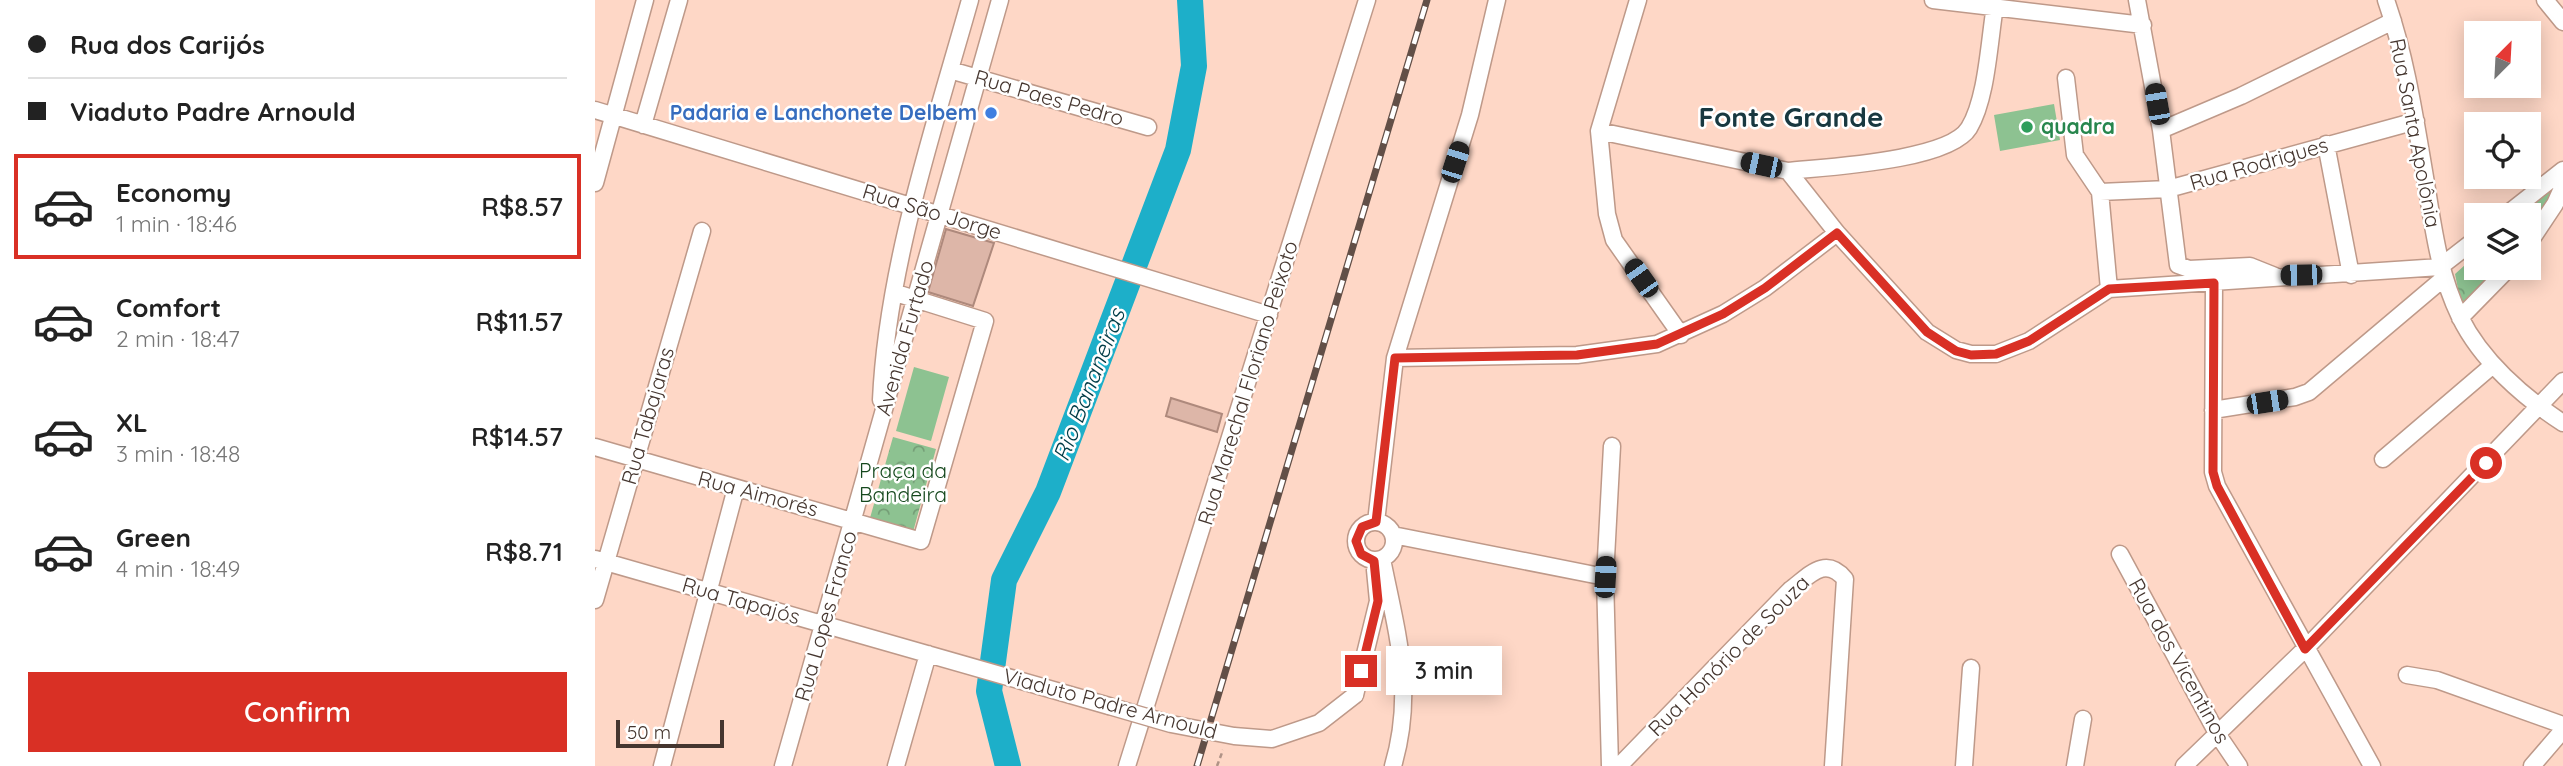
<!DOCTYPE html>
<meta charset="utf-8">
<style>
:root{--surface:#fff;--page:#f2f2f2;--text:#222;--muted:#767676;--line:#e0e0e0;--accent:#d93025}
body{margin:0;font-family:Quicksand,sans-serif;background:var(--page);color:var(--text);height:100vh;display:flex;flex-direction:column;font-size:26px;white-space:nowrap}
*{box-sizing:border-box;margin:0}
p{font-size:23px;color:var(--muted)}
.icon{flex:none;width:38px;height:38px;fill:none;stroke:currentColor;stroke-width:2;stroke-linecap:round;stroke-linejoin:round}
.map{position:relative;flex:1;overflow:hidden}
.panel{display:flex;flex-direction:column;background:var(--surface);width:595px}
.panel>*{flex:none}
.top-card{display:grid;align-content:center;height:154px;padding:0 28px;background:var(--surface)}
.needle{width:46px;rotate:24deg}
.controls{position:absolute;left:1869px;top:21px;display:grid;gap:14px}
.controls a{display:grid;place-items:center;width:77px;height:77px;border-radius:0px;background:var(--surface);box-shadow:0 4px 18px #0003;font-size:35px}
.scale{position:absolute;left:21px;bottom:18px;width:108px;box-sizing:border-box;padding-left:7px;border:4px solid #45362f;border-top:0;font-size:19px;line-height:24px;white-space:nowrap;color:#45362f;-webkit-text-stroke:5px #fff;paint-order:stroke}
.end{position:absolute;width:32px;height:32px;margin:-16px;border:9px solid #d93025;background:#fff;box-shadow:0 0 0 4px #fff}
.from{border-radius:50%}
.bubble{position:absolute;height:49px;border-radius:0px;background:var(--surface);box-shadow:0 4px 18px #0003;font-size:23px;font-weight:600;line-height:49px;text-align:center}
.car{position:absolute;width:21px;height:42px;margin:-21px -10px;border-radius:9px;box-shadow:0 0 5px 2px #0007;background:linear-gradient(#222 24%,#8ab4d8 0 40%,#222 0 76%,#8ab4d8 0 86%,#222 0)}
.top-card b{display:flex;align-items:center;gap:24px;height:66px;font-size:26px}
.top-card b+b{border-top:2px solid var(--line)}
.top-card i{width:18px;height:18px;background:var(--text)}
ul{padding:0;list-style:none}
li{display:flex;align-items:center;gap:21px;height:105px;margin:0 14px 10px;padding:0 14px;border:4px solid transparent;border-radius:0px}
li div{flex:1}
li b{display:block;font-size:26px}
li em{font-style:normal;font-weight:600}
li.on{border-color:var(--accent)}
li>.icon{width:63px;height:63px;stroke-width:1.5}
.button{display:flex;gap:14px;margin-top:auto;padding:14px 28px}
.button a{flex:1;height:80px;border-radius:0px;background:var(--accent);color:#fff;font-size:28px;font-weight:600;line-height:80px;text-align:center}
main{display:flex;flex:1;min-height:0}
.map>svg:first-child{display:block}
.park{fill:url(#park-crowns)}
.pitch{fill:#8dc291}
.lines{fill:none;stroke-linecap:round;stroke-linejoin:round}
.river{stroke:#1dafc9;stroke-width:26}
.building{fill:#ddb6a8;stroke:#ae897c;stroke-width:2}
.minor-casing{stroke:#be9989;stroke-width:19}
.path{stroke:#b09387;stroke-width:2.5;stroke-dasharray:5 3.5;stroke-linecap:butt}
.minor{stroke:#fff;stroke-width:16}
.rail-casing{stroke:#624f47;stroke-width:7}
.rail{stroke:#fff;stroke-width:4.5;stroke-dasharray:13;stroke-linecap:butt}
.minor-bridge-casing{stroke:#be9989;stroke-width:19;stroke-linecap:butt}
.minor-bridge{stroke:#fff;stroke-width:16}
.route{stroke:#d93025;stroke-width:9}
.shop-dot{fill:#3f7fe0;stroke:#fff;stroke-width:2.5}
.leisure-dot{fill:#2e9e5b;stroke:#fff;stroke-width:2.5}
.labels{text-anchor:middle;stroke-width:5;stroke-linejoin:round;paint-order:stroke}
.street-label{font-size:21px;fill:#45362f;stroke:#fff}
.shop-label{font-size:21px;font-weight:bold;fill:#366cbe;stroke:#fff;text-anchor:end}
.leisure-label{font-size:21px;font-weight:bold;fill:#27864d;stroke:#fff;text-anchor:start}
.park-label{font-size:21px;fill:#15481d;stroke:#fff}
.water-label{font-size:23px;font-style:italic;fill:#003c47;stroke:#fff}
.district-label{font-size:28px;font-weight:bold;fill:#183840;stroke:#fff}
</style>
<main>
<section class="panel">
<div class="top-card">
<b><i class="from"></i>Rua dos Carijós</b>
<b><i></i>Viaduto Padre Arnould</b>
</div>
<ul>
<li class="on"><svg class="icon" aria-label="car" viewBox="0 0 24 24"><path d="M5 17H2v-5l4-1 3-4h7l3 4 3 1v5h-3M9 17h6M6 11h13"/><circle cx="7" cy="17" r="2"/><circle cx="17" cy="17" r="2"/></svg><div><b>Economy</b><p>1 min · 18:46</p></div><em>R$8.57</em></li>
<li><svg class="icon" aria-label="car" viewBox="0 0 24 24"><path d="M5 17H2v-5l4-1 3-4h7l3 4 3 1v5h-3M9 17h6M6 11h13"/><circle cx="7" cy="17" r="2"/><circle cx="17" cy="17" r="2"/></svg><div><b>Comfort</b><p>2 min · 18:47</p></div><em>R$11.57</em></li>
<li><svg class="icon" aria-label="car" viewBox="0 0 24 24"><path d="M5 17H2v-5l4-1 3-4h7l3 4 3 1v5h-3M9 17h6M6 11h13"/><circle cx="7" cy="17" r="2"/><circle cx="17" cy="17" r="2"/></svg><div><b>XL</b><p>3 min · 18:48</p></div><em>R$14.57</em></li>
<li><svg class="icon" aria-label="car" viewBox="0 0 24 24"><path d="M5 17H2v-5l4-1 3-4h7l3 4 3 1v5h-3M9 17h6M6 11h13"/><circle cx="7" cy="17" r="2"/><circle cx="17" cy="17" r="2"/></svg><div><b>Green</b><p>4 min · 18:49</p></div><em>R$8.71</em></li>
</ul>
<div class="button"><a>Confirm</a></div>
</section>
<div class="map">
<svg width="1968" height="766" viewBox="0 0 1968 766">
<defs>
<pattern id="park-crowns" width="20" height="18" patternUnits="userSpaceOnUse" patternTransform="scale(1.75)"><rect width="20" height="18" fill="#8dc291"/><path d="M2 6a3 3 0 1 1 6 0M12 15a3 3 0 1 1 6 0" fill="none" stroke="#759e77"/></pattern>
</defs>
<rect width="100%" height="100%" fill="#fed7c6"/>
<path class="park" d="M1968,175L1934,234V215H1924Z
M1881,255V268H1910L1870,324L1860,274Z
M298,437L341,449L318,532L275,518Z"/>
<path class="pitch" d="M1459,104L1465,140L1405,151L1399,115Z
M319,367L354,377L336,441L301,431Z"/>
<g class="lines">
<path class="river" d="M413,766L394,691L409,580L453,492L583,150L599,66L595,0"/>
</g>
<path class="building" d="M351,229L399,243L378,306L333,292Z
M576,398L627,414L622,432L571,416Z"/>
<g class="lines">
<g class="minor-casing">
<path id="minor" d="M1043,0L1004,131L1012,214L1019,240L1086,335
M1338,0L1548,25
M1542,0L1566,130L1583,265L1594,269L1655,266L1680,276
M1791,0C1811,57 1820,118 1830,177C1838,225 1843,272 1865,317C1886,360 1928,397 1968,423
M1950,0L1968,22
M355,70L553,127
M1471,78L1480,155L1505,192L1514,289
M0,110L674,315
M48,125L84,0
M1566,130L1646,96L1798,21
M1004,131L1193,171L1242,233L1332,332L1361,350L1376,354H1401L1434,341L1514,289L1845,267
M1731,144L1756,275
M1193,171C1231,167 1354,161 1374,128C1392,98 1394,42 1400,6
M0,183L50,0
M1505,192L1573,189L1821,121
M1911,215L1968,170
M1934,243L1960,204L1968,186
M1845,267L1881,239
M1619,283L1618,472L1622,486L1777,766
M1865,318L1914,268
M800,358L982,355L1062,344L1128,314L1170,288L1242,233
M286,400C292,267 339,128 375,0
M1618,410L1700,397L1714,392L1849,278
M0,447L326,541L390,321L301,293
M1788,459L1898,365
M781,522L800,358L875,115L902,0
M761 541a19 19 0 1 1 38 0a19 19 0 1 1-38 0Z
M798,535L1010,577
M1525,554L1623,735L1644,766
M0,559L514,706
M787,559C802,634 820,691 798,766
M0,600L107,231
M1812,675L1842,680L1968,725
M760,695L783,601L780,570
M67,766L141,488
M188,766L405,0
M301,766L333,654
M532,766L772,0
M1015,766L1010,577L1017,446
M1024,766L1195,590C1214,576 1230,555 1250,579L1238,766
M1369,766L1376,668
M1480,766L1488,719
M1589,766L1710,649L1968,381
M1937,766L1968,730"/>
</g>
<path class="path" d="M622,766L628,750"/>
<use href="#minor" class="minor"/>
<g class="rail-casing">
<path id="rail" d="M602,766L832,0"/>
</g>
<use href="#rail" class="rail"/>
<g class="minor-bridge-casing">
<path id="minor-bridge" d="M514,706L576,724L639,736L677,739L724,723L760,695"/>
</g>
<use href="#minor-bridge" class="minor-bridge"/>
</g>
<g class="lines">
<path class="route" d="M766,671L783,601L779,561L766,554L761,541L767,527L781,522L800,358L982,355L1062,344L1128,314L1170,288L1242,233L1332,332L1361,351L1376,355L1401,354L1434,341L1514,289L1619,283L1618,472L1622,486L1710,649L1891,463"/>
</g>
<circle class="shop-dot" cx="396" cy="113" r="7"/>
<circle class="leisure-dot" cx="1432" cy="127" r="7"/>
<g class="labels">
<g class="street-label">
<text transform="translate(454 98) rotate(16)" y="7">Rua Paes Pedro</text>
<text transform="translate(1820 133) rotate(79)" y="7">Rua Santa Apolônia</text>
<text transform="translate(1664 164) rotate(-16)" y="7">Rua Rodrigues</text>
<text transform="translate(337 212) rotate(17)" y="7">Rua São Jorge</text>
<text transform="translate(310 338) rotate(-74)" y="7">Avenida Furtado</text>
<text transform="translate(653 383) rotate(-73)" y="7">Rua Marechal Floriano Peixoto</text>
<text transform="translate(53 416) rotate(-74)" y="7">Rua Tabajaras</text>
<text transform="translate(163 494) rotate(15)" y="7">Rua Aimorés</text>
<text transform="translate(146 601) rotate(16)" y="7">Rua Tapajós</text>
<text transform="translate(231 616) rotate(-74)" y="7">Rua Lopes Franco</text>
<text transform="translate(1134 656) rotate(-45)" y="7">Rua Honório de Souza</text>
<text transform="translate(1584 661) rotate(61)" y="7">Rua dos Vicentinos</text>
<text transform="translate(515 704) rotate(15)" y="7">Viaduto Padre Arnould</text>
</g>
<g class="shop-label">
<text x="382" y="120">Padaria e Lanchonete Delbem</text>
</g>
<g class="leisure-label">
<text x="1446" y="134">quadra</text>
</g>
<g class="park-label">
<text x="308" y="478">Praça da<tspan x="308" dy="24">Bandeira</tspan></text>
</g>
<g class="water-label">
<text transform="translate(494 385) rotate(-69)" y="8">Rio Bananeiras</text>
</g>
<g class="district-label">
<text x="1196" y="127">Fonte Grande</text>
</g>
</g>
</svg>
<div class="controls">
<a><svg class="needle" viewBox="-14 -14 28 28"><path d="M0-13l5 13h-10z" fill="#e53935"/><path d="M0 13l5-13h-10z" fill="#767676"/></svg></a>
<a><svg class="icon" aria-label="locate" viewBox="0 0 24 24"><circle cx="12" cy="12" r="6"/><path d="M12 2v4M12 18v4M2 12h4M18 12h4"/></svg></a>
<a><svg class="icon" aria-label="layers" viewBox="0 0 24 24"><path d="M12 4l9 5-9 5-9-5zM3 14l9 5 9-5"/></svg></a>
</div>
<div class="scale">50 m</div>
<i class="end from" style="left:1891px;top:463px"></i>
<i class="end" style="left:766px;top:671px"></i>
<div class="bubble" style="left:791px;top:646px;width:116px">3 min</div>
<i class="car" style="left:1562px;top:104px;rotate:350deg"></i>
<i class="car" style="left:860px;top:162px;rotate:18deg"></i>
<i class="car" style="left:1166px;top:165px;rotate:282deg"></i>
<i class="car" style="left:1706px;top:275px;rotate:269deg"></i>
<i class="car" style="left:1046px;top:278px;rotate:325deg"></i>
<i class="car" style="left:1672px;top:402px;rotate:81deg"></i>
<i class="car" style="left:1010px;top:577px;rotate:3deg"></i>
</div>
</main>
